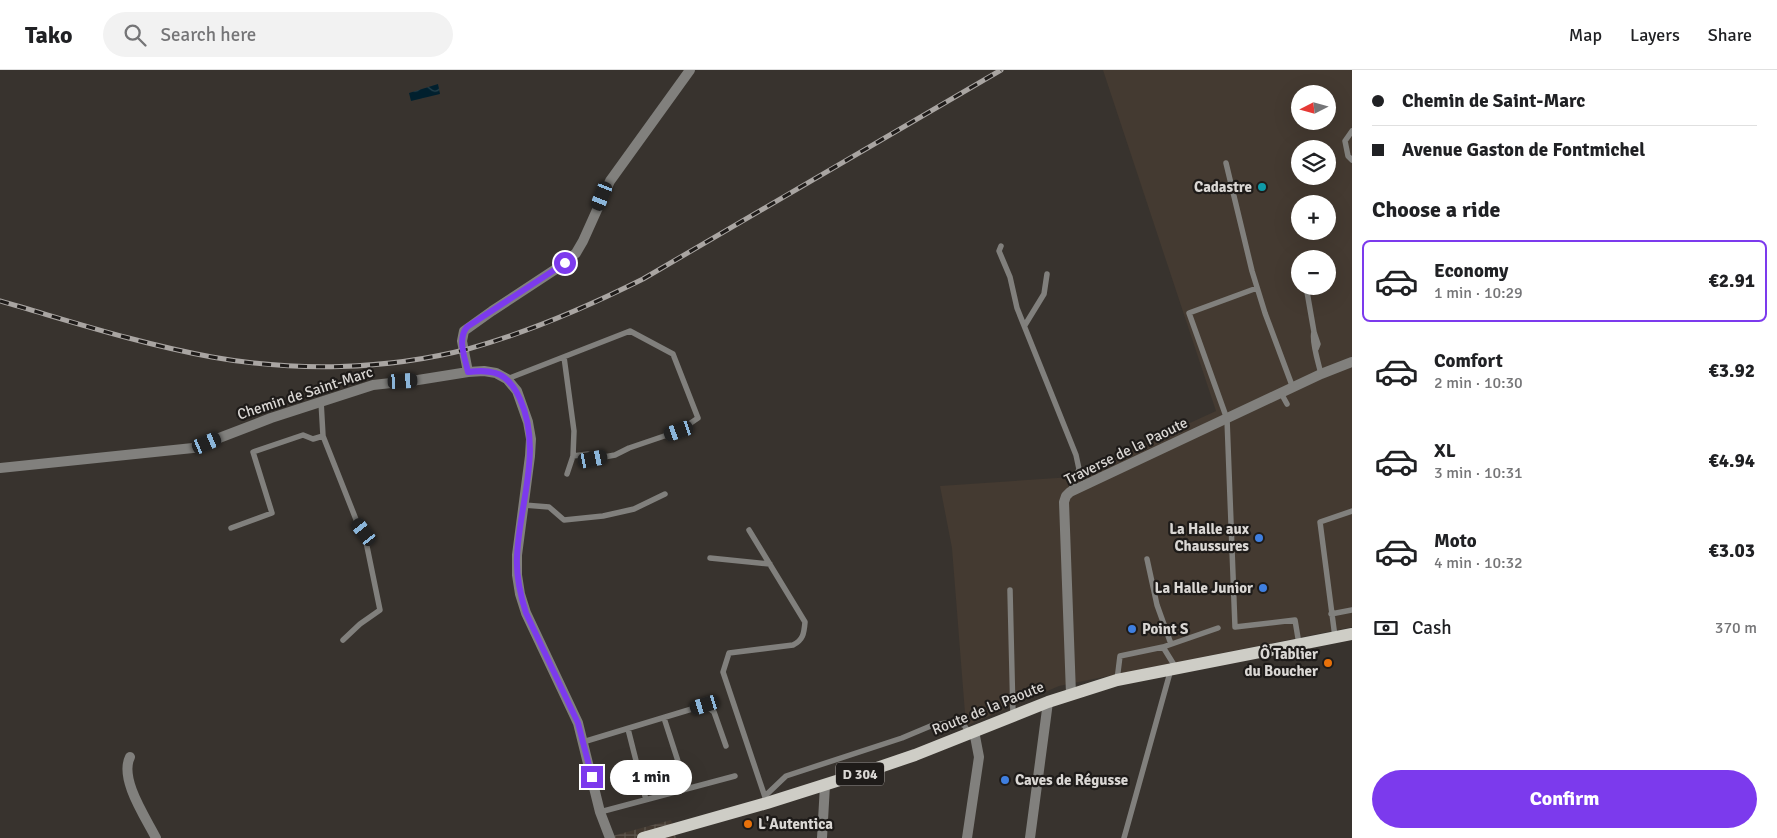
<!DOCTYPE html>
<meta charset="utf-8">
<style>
:root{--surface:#fff;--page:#f2f2f2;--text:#202124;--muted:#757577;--line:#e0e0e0;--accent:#7c3aed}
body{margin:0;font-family:Signika,sans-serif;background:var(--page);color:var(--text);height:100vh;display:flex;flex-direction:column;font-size:19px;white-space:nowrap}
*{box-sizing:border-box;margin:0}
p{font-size:16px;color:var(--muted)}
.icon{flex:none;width:28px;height:28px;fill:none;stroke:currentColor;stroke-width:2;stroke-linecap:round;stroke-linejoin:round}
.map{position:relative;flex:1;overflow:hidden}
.panel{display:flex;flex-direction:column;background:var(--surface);width:425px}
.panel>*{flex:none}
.top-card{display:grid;align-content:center;height:110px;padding:0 20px;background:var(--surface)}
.needle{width:32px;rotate:264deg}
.tools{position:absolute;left:1291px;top:15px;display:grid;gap:10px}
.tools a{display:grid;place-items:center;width:45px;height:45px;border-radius:50%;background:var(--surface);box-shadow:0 5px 20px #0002;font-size:25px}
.end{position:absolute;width:22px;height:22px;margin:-11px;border:6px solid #7c3aed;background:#fff;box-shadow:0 0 0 2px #fff}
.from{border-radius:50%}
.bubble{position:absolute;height:35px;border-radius:18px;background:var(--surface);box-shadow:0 5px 20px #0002;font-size:16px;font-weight:700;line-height:35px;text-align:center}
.car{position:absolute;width:15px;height:30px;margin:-15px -8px;border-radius:6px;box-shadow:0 0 4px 1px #0007;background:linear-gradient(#222 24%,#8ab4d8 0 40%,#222 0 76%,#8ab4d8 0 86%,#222 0)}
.top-card b{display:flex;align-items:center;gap:18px;height:48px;font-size:19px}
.top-card b+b{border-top:1px solid var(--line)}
.top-card i{width:12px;height:12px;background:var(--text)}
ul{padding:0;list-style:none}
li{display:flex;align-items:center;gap:15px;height:82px;margin:0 10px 8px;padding:0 10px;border:2px solid transparent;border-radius:8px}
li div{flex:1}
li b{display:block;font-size:19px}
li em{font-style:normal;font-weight:700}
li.current{border-color:var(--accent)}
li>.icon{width:45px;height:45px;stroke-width:1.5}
h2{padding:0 20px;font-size:22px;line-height:60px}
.pay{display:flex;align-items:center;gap:12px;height:55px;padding:0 20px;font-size:19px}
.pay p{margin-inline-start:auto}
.button{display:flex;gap:10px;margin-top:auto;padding:10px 20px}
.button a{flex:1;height:58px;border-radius:30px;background:var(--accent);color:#fff;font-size:20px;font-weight:700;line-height:58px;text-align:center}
header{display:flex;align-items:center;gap:30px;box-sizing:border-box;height:70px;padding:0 25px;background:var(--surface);border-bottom:1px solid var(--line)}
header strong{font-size:24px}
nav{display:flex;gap:28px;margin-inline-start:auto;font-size:18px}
.search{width:350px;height:45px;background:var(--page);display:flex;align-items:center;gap:12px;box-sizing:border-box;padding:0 18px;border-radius:28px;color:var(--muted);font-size:19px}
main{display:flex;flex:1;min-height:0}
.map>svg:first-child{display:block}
.built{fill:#443a31;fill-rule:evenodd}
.industrial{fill:url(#industrial-grid)}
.water{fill:url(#water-waves)}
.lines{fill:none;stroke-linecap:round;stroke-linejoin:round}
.lane{stroke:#81807d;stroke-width:5.5}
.street{stroke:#81807d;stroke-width:10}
.primary{stroke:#cecdc6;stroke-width:12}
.rail-casing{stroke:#a9a5a2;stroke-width:5}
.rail{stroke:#1e1b19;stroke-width:3;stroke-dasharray:9;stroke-linecap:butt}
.route{stroke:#7c3aed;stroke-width:6}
.culture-dot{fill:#0f9aa8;stroke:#1e1b19;stroke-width:2}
.shop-dot{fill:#3f7fe0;stroke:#1e1b19;stroke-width:2}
.food-dot{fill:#e8710a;stroke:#1e1b19;stroke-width:2}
.labels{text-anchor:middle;stroke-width:4.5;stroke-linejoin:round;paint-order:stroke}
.shield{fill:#1e1b19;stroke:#a29f9c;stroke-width:1}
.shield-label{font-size:14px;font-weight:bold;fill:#dad7d4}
.poi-label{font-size:15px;font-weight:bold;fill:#dad7d4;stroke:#1e1b19;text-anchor:end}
.street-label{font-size:15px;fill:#dad7d4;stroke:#1e1b19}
</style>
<header>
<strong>Tako</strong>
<div class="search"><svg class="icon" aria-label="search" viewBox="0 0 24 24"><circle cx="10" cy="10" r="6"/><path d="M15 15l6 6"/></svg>Search here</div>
<nav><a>Map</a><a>Layers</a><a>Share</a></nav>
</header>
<main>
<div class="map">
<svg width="1352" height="768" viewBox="0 0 1352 768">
<defs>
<pattern id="industrial-grid" width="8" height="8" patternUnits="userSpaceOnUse" patternTransform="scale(1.25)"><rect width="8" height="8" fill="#443a31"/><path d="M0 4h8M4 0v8" fill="none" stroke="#5e564e"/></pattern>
<pattern id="water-waves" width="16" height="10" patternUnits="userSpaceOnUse" patternTransform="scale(1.25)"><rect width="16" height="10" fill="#01202e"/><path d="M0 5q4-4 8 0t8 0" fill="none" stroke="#25404b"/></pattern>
</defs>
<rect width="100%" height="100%" fill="#38332e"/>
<path class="built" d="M1103,0H1352V557L1059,616L966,656L952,478L940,416L1072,407L1216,341ZM1300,24H1328V51H1300ZM1300,79H1328V106H1300ZM1300,134H1328V161H1300ZM1300,189H1328V216H1300Z"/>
<path class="industrial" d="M671,750L676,768H605Z"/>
<path class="water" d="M438,14L440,24L411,31L409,23Z"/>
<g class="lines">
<path class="lane" d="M1352,61L1345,71L1348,86L1352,90
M1226,93L1252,201L1265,243L1293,318
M1001,176L999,181L1010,207L1017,238L1076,385L1079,399L1070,422
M1306,216L1314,262L1318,274L1316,279
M1257,218L1189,243L1227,349L1235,557L1295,550L1299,574
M1025,255L1044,224L1047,204
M1314,262C1311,270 1319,295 1321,304
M507,309L630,261L673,284L698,348L679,361L629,378L615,385L593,389L588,384L573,386L574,361L564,287
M1281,323L1287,334
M321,331L323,366L357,452L364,462L380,540L360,554L343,570
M567,404L573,386
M524,435L549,437L564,450L603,446L634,439L665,424
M231,458L272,443L253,382L303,365L313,369L323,366
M749,460L805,552C804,564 803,570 793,575L729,583L723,602L767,733
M710,488L770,494
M1147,489L1157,535L1171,574
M1010,520L1013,645
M1331,544L1352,540
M1335,567L1320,452L1352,441
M1163,577L1218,558
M1117,610L1120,586L1163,577L1176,598
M664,648L687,719
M628,659L646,730
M583,672L705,635L714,642L726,676
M765,726L786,706L902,668L933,655L953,652L964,655L969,663
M600,742L735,706
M1124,768L1171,599"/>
<path class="street" d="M468,302L462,271L464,261L492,241L565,193L576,183L583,171L610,111L690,0
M0,398L193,378L271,348L373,315L418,310L468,302L484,301L496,303L507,309L517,321L528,352L531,369L530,386L517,485V505L520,524L526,543L578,653L600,742L610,768
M1071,624L1064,432L1066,426L1070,422L1321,304L1352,292
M130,687C119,709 146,748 156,768
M822,768L825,715
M967,768L979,687L974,661
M1030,768L1048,632"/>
<path class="primary" d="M643,768L767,733L868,701L915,685L1048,632L1117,610L1352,564"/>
<g class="rail-casing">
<path id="rail" d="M0,231C70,251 140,274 212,287C295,302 386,300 468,279C529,262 587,237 643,209L1001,0"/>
</g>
<use href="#rail" class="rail"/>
</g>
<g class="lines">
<path class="route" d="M565,193L467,257C457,269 465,288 468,302C477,301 486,300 495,303C507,306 515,318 520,329C543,380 519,434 517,487C516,506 520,524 526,543L578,653L592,707"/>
</g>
<circle class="culture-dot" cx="1262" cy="117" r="5"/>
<g class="shop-dot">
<circle cx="1259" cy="468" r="5"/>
<circle cx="1263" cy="518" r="5"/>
<circle cx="1132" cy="559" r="5"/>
<circle cx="1005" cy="710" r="5"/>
</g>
<g class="food-dot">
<circle cx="1328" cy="593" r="5"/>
<circle cx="748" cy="754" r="5"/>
</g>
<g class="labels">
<rect class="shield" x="836" y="692.5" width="48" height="23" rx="4"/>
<g class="shield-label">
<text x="860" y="709">D 304</text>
</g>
<g class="poi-label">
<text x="1252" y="122">Cadastre</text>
<text x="1249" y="464">La Halle aux<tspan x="1249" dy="17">Chaussures</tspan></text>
<text x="1253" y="523">La Halle Junior</text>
<text x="1142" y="564" text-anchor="start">Point S</text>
<text x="1318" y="589">Ô Tablier<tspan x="1318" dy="17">du Boucher</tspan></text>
<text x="1015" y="715" text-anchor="start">Caves de Régusse</text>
<text x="758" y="759" text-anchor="start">L'Autentica</text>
</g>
<g class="street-label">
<text transform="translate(305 323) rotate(-18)" y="5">Chemin de Saint-Marc</text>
<text transform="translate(1126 381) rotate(-26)" y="5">Traverse de la Paoute</text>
<text transform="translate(988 638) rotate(-22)" y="5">Route de la Paoute</text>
</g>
</g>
</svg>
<div class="tools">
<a><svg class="needle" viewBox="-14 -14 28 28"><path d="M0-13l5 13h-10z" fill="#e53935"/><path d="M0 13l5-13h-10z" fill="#757577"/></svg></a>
<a><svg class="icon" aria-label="layers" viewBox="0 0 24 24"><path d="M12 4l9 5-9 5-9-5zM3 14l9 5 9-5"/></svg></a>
<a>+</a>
<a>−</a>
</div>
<i class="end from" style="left:565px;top:193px"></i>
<i class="end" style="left:592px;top:707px"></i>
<div class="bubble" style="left:610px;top:690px;width:82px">1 min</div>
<i class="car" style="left:602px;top:126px;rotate:202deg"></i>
<i class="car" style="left:403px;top:311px;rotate:87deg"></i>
<i class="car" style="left:679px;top:361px;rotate:251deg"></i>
<i class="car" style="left:207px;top:373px;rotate:67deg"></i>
<i class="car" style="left:593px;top:389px;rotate:79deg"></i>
<i class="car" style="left:364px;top:462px;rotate:323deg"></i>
<i class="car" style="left:705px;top:635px;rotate:253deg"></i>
</div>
<section class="panel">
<div class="top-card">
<b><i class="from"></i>Chemin de Saint-Marc</b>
<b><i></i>Avenue Gaston de Fontmichel</b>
</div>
<h2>Choose a ride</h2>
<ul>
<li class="current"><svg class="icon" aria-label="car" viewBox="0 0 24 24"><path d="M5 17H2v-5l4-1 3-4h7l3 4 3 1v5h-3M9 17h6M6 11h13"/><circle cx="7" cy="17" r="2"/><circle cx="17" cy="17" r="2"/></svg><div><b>Economy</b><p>1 min · 10:29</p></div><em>€2.91</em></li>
<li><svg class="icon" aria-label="car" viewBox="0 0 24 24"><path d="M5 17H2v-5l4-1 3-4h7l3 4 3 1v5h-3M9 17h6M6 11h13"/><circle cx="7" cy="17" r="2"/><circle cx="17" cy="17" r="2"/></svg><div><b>Comfort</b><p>2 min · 10:30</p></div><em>€3.92</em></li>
<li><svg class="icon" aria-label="car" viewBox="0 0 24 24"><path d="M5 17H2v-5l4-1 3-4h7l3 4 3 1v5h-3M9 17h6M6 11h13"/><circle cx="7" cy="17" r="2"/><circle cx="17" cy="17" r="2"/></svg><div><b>XL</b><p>3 min · 10:31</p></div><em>€4.94</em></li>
<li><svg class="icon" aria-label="car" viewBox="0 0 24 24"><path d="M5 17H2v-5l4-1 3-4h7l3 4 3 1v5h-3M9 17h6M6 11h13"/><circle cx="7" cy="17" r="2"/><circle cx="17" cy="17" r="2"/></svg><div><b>Moto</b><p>4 min · 10:32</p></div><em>€3.03</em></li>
</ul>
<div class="pay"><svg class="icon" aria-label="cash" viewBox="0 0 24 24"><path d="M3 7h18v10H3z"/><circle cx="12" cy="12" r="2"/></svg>Cash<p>370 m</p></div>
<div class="button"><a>Confirm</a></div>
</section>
</main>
